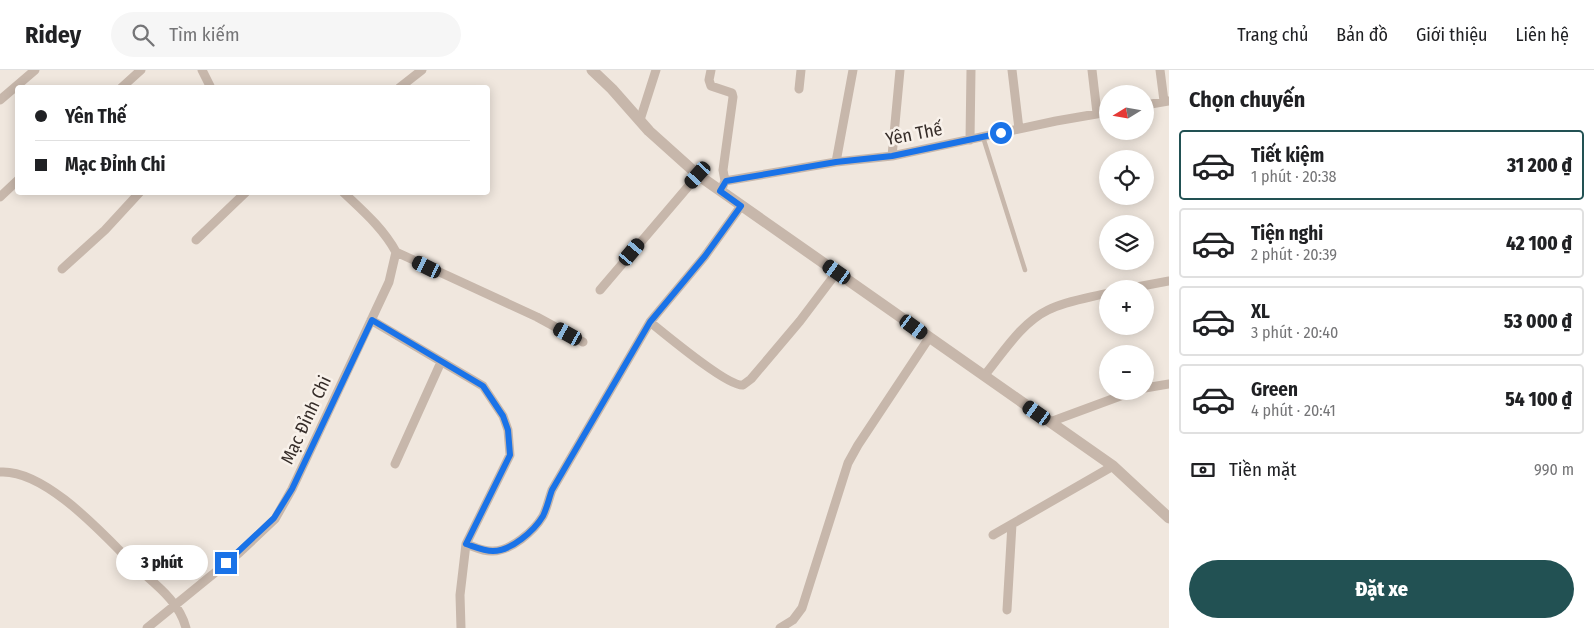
<!DOCTYPE html>
<html lang="vi">
<meta charset="utf-8">
<style>
:root{--surface:#fff;--page:#f6f6f6;--text:#202124;--muted:#757577;--line:#e0e0e0;--accent:#225153}
body{margin:0;font-family:"Fira Sans Condensed",sans-serif;background:var(--page);color:var(--text);height:100vh;display:flex;flex-direction:column;font-size:19px;white-space:nowrap}
*{box-sizing:border-box;margin:0}
p{font-size:16px;color:var(--muted)}
.icon{flex:none;width:28px;height:28px;fill:none;stroke:currentColor;stroke-width:2;stroke-linecap:round;stroke-linejoin:round}
.map{position:relative;flex:1;overflow:hidden}
.details{display:flex;flex-direction:column;background:var(--surface);width:425px}
.details>*{flex:none}
.hud{position:absolute;left:15px;top:15px;width:475px;height:110px;border-radius:5px;box-shadow:0 2px 12px #0003;display:grid;align-content:center;height:110px;padding:0 20px;background:var(--surface)}
.needle{width:32px;rotate:259deg}
.buttons{position:absolute;left:1099px;top:15px;display:grid;gap:10px}
.buttons a{display:grid;place-items:center;width:55px;height:55px;border-radius:50%;background:var(--surface);box-shadow:0 2px 12px #0003;font-size:25px}
.end{position:absolute;width:22px;height:22px;margin:-11px;border:6px solid #1a73e8;background:#fff;box-shadow:0 0 0 2px #fff}
.from{border-radius:50%}
.bubble{position:absolute;height:35px;border-radius:18px;background:var(--surface);box-shadow:0 2px 12px #0003;font-size:16px;font-weight:800;line-height:35px;text-align:center}
.car{position:absolute;width:15px;height:30px;margin:-15px -8px;border-radius:6px;box-shadow:0 0 4px 1px #0007;background:linear-gradient(#222 24%,#8ab4d8 0 40%,#222 0 76%,#8ab4d8 0 86%,#222 0)}
.hud b{display:flex;align-items:center;gap:18px;height:48px;font-size:19px}
.hud b+b{border-top:1px solid var(--line)}
.hud i{width:12px;height:12px;background:var(--text)}
ul{padding:0;list-style:none}
li{display:flex;align-items:center;gap:15px;height:70px;margin:0 10px 8px;padding:0 10px;border:2px solid var(--line);border-radius:5px}
li div{flex:1}
li b{display:block;font-size:19px}
li em{font-style:normal;font-weight:800}
li.active{border-color:var(--accent)}
li>.icon{width:45px;height:45px;stroke-width:1.5}
h2{padding:0 20px;font-size:22px;line-height:60px}
.pay{display:flex;align-items:center;gap:12px;height:55px;padding:0 20px;font-size:19px}
.pay p{margin-inline-start:auto}
.cta{display:flex;gap:10px;margin-top:auto;padding:10px 20px}
.cta a{flex:1;height:58px;border-radius:30px;background:var(--accent);color:#fff;font-size:20px;font-weight:800;line-height:58px;text-align:center}
header{display:flex;align-items:center;gap:30px;box-sizing:border-box;height:70px;padding:0 25px;background:var(--surface);border-bottom:1px solid var(--line)}
header strong{font-size:24px}
nav{display:flex;gap:28px;margin-inline-start:auto;font-size:18px}
.search{width:350px;height:45px;background:var(--page);display:flex;align-items:center;gap:12px;box-sizing:border-box;padding:0 18px;border-radius:28px;color:var(--muted);font-size:19px}
main{display:flex;flex:1;min-height:0}
.map>svg:first-child{display:block}
.lines{fill:none;stroke-linecap:round;stroke-linejoin:round}
.service{stroke:#c7b7ab;stroke-width:4.5}
.minor{stroke:#c7b7ab;stroke-width:9}
.tertiary{stroke:#c7b7ab;stroke-width:11}
.route{stroke:#1a73e8;stroke-width:6}
.labels{text-anchor:middle;stroke-width:5;stroke-linejoin:round;paint-order:stroke}
.street-label{font-size:18px;fill:#362d29;stroke:#f8f1ea}
</style>
<header>
<strong>Ridey</strong>
<div class="search"><svg class="icon" aria-label="search" viewBox="0 0 24 24"><circle cx="10" cy="10" r="6"/><path d="M15 15l6 6"/></svg>Tìm kiếm</div>
<nav><a>Trang chủ</a><a>Bản đồ</a><a>Giới thiệu</a><a>Liên hệ</a></nav>
</header>
<main>
<div class="map">
<svg width="1169" height="558" viewBox="0 0 1169 558">
<rect width="100%" height="100%" fill="#f0e7de"/>
<g class="lines">
<path class="service" d="M983,67L1025,200"/>
<path class="minor" d="M202,0L211,18
M711,0L709,10L711,16L732,23L733,27L723,100L725,111L723,116
M1012,0L1019,59
M1092,0L1097,43
M1160,0L1164,31
M121,18L141,0
M399,18L422,0
M799,19L801,0
M0,30L35,0
M1145,35L1169,31
M640,50L656,0
M970,70L971,0
M892,86L900,0
M836,92L853,0
M725,111L836,92L892,86L1056,51L1108,42
M0,127L18,110
M196,170L246,122
M396,182L537,247L583,272
M62,199L105,160L140,122
M1126,219L1169,211
M600,220L698,105
M371,250L483,316L503,346L508,360L510,385L466,474L460,525L461,558
M650,252C665,264 728,317 743,315L751,309L800,251L837,202
M984,306C1003,283 1021,253 1048,240C1066,231 1088,228 1108,223
M1145,318L1169,314
M1050,352L1134,321
M395,394L441,292
M0,402C45,399 103,464 133,494C153,513 179,530 186,558
M993,465L1113,396
M466,474C475,477 484,482 493,481C511,481 534,461 543,446C547,438 549,428 552,420L650,252L705,186L741,136
M1007,540L1012,454
M147,558L239,483L275,449L292,419L389,212L396,182C383,158 363,141 343,122
M780,558L793,550L802,538L848,393L858,375L929,268"/>
<path class="tertiary" d="M592,0L612,19L649,61L698,105L1113,396L1169,448"/>
</g>
<g class="lines">
<path class="route" d="M226,493L274,448L292,419L372,250L483,316L503,346L508,360L510,385L466,474C475,477 484,481 493,481C511,481 534,461 543,446C547,438 549,428 552,420L650,252L705,186L741,136L720,121L726,111L836,92L892,86L1001,63"/>
</g>
<g class="labels">
<g class="street-label">
<text transform="translate(914 64) rotate(-11)" y="6">Yên Thế</text>
<text transform="translate(306 350) rotate(-65)" y="6">Mạc Đỉnh Chi</text>
</g>
</g>
</svg>
<div class="buttons">
<a><svg class="needle" viewBox="-14 -14 28 28"><path d="M0-13l5 13h-10z" fill="#e53935"/><path d="M0 13l5-13h-10z" fill="#757577"/></svg></a>
<a><svg class="icon" aria-label="locate" viewBox="0 0 24 24"><circle cx="12" cy="12" r="6"/><path d="M12 2v4M12 18v4M2 12h4M18 12h4"/></svg></a>
<a><svg class="icon" aria-label="layers" viewBox="0 0 24 24"><path d="M12 4l9 5-9 5-9-5zM3 14l9 5 9-5"/></svg></a>
<a>+</a>
<a>−</a>
</div>
<i class="end from" style="left:1001px;top:63px"></i>
<i class="end" style="left:226px;top:493px"></i>
<div class="bubble" style="left:116px;top:475px;width:92px">3 phút</div>
<i class="car" style="left:698px;top:105px;rotate:222deg"></i>
<i class="car" style="left:632px;top:182px;rotate:40deg"></i>
<i class="car" style="left:427px;top:197px;rotate:296deg"></i>
<i class="car" style="left:837px;top:202px;rotate:305deg"></i>
<i class="car" style="left:914px;top:257px;rotate:126deg"></i>
<i class="car" style="left:568px;top:264px;rotate:299deg"></i>
<i class="car" style="left:1037px;top:343px;rotate:305deg"></i>
<div class="hud">
<b><i class="from"></i>Yên Thế</b>
<b><i></i>Mạc Đỉnh Chi</b>
</div>
</div>
<section class="details">
<h2>Chọn chuyến</h2>
<ul>
<li class="active"><svg class="icon" aria-label="car" viewBox="0 0 24 24"><path d="M5 17H2v-5l4-1 3-4h7l3 4 3 1v5h-3M9 17h6M6 11h13"/><circle cx="7" cy="17" r="2"/><circle cx="17" cy="17" r="2"/></svg><div><b>Tiết kiệm</b><p>1 phút · 20:38</p></div><em>31 200 ₫</em></li>
<li><svg class="icon" aria-label="car" viewBox="0 0 24 24"><path d="M5 17H2v-5l4-1 3-4h7l3 4 3 1v5h-3M9 17h6M6 11h13"/><circle cx="7" cy="17" r="2"/><circle cx="17" cy="17" r="2"/></svg><div><b>Tiện nghi</b><p>2 phút · 20:39</p></div><em>42 100 ₫</em></li>
<li><svg class="icon" aria-label="car" viewBox="0 0 24 24"><path d="M5 17H2v-5l4-1 3-4h7l3 4 3 1v5h-3M9 17h6M6 11h13"/><circle cx="7" cy="17" r="2"/><circle cx="17" cy="17" r="2"/></svg><div><b>XL</b><p>3 phút · 20:40</p></div><em>53 000 ₫</em></li>
<li><svg class="icon" aria-label="car" viewBox="0 0 24 24"><path d="M5 17H2v-5l4-1 3-4h7l3 4 3 1v5h-3M9 17h6M6 11h13"/><circle cx="7" cy="17" r="2"/><circle cx="17" cy="17" r="2"/></svg><div><b>Green</b><p>4 phút · 20:41</p></div><em>54 100 ₫</em></li>
</ul>
<div class="pay"><svg class="icon" aria-label="cash" viewBox="0 0 24 24"><path d="M3 7h18v10H3z"/><circle cx="12" cy="12" r="2"/></svg>Tiền mặt<p>990 m</p></div>
<div class="cta"><a>Đặt xe</a></div>
</section>
</main>
